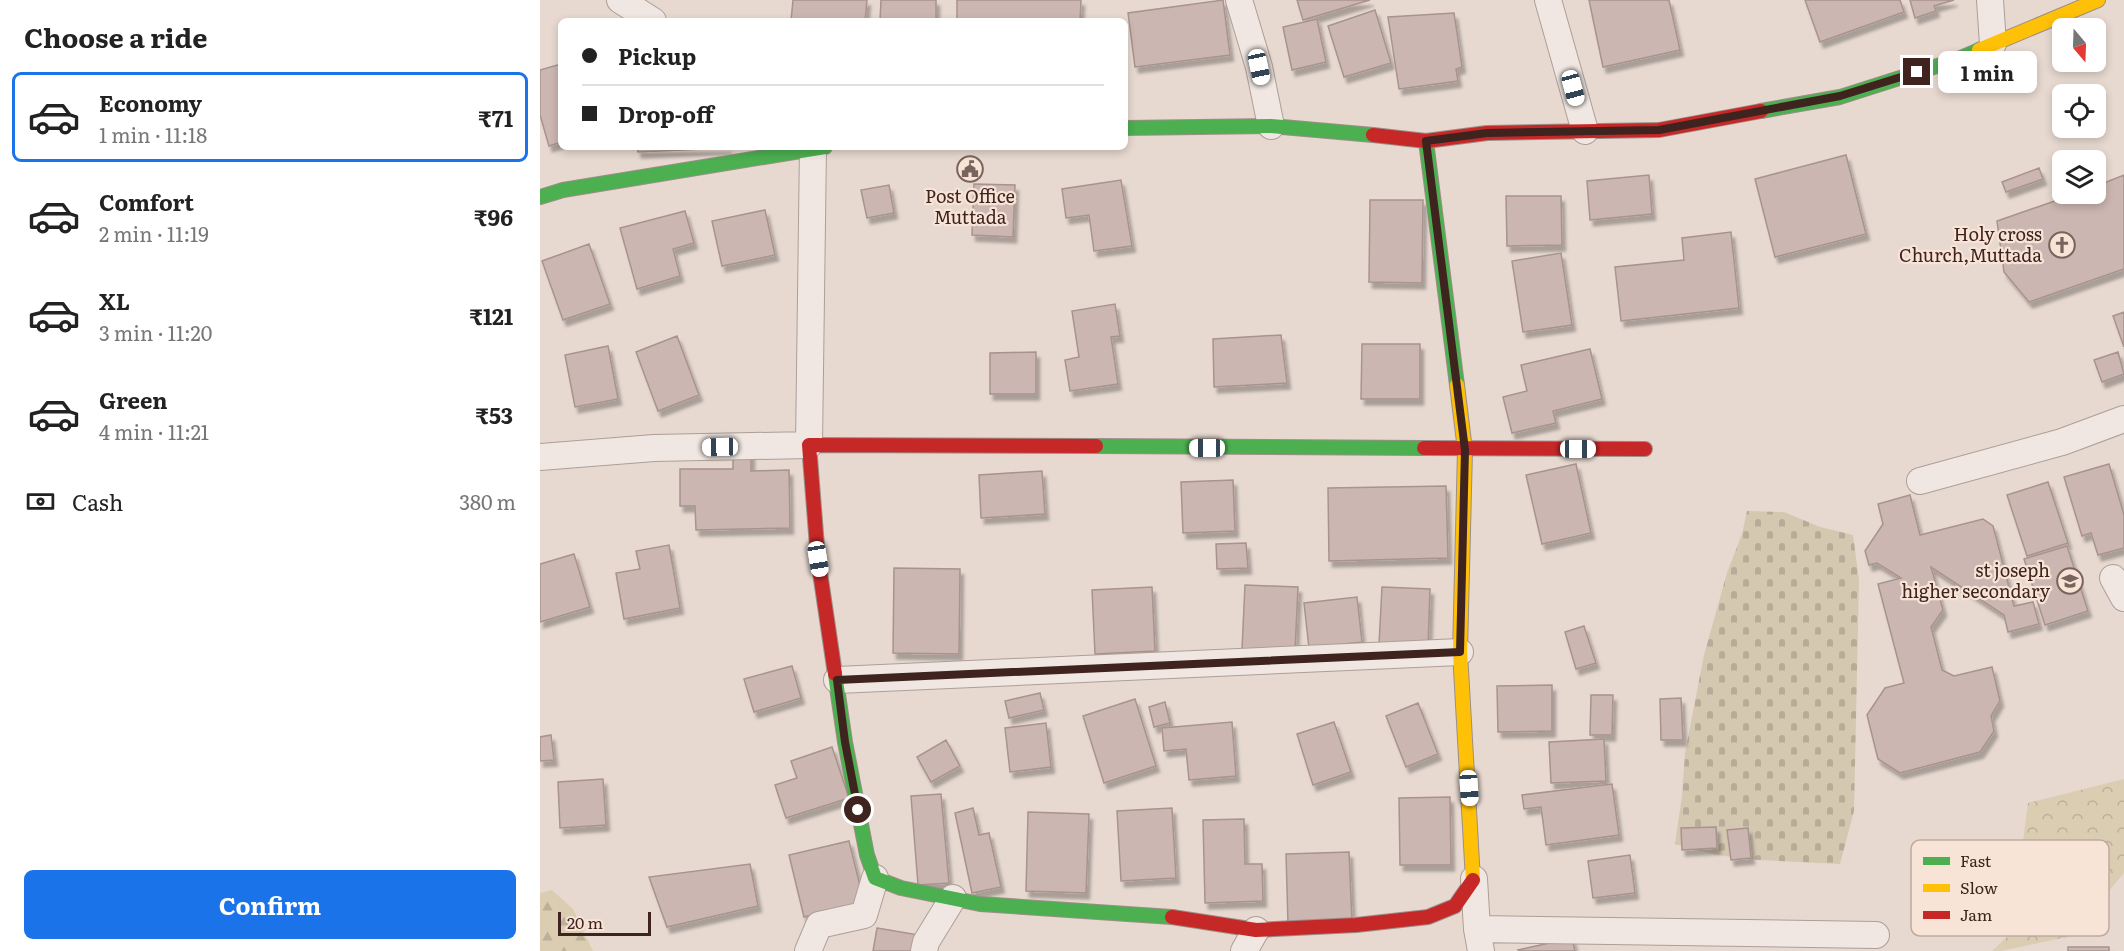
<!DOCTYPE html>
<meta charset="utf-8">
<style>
:root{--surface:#fff;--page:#f2f2f2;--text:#222;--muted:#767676;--line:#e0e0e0;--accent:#1a73e8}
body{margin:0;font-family:Literata,serif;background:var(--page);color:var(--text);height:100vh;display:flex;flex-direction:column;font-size:22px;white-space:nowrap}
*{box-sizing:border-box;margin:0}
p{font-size:20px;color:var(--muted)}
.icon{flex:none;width:33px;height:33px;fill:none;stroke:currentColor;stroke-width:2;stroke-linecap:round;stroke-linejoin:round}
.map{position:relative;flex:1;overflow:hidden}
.panel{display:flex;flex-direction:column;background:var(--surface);width:540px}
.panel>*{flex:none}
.guide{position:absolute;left:18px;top:18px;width:570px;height:132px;border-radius:9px;box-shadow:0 3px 9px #0003;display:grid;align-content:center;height:132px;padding:0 24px;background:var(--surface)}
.needle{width:39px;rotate:161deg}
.tools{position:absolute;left:1512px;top:18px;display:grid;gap:12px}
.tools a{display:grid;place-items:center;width:54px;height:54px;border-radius:9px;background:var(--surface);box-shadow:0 3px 9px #0003;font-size:30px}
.scale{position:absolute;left:18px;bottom:15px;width:93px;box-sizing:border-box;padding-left:6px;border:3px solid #3e231f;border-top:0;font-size:16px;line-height:21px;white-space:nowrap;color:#3e231f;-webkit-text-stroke:4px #f8e3d7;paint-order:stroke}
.end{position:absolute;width:27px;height:27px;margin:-14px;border:8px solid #3e231f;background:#fff;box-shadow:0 0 0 3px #fff}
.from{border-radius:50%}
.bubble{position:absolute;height:42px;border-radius:9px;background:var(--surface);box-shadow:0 3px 9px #0003;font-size:20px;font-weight:700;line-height:42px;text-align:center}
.car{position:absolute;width:18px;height:36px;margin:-18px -9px;border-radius:8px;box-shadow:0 0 4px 2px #0007;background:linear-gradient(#fff 24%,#345 0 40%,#fff 0 76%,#345 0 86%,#fff 0)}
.guide b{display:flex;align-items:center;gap:21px;height:57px;font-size:22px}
.guide b+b{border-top:2px solid var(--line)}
.guide i{width:15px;height:15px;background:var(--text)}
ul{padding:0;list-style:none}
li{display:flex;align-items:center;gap:18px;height:90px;margin:0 12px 9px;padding:0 12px;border:3px solid transparent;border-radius:9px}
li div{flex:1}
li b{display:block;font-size:22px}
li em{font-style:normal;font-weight:700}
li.selected{border-color:var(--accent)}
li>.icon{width:54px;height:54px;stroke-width:1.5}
h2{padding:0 24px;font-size:27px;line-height:72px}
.pay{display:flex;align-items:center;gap:15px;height:66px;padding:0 24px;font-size:22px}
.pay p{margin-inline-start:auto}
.primary-button{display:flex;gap:12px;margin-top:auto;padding:12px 24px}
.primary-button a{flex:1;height:69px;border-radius:9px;background:var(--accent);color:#fff;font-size:24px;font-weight:700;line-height:69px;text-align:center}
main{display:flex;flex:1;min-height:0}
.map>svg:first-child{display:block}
.forest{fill:url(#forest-firs)}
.cemetery{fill:url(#cemetery-stones)}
.park{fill:url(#park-crowns)}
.building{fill:#ccb6b1;stroke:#a8938e;stroke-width:1.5;filter:url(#shadow)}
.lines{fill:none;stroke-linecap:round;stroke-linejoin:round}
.street-casing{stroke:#ad9e98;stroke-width:28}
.fast-casing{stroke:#9c8e88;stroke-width:16}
.slow-casing{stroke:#9c8e88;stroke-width:16}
.jam-casing{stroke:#9c8e88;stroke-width:16}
.street{stroke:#f0e7e2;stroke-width:26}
.fast{stroke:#4caf50;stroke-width:14}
.slow{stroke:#ffc107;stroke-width:14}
.jam{stroke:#c62828;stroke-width:14}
.route{stroke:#3e231f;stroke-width:8}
.labels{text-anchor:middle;stroke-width:4.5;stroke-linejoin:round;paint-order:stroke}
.poi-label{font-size:18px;fill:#3e231f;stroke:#f8e3d7;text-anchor:end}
.key{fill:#f8e3d7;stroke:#c0a9a0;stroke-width:1.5}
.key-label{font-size:16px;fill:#3e231f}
</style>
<main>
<section class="panel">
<h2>Choose a ride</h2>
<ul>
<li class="selected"><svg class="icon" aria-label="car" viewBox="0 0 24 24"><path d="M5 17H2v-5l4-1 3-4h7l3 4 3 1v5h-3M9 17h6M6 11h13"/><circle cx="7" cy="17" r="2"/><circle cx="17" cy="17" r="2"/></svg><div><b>Economy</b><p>1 min · 11:18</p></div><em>₹71</em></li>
<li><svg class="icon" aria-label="car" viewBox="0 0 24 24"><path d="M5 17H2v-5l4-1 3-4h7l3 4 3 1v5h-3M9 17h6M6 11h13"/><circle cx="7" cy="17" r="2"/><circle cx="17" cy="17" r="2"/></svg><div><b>Comfort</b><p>2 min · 11:19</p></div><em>₹96</em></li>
<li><svg class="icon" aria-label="car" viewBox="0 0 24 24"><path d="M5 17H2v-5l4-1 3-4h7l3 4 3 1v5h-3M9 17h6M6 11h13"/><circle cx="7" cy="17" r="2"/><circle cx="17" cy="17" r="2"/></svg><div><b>XL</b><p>3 min · 11:20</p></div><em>₹121</em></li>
<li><svg class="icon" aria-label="car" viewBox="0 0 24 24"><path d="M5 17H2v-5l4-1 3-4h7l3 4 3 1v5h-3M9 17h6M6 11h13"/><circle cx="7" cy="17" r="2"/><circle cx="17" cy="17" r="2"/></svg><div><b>Green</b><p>4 min · 11:21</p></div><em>₹53</em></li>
</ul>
<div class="pay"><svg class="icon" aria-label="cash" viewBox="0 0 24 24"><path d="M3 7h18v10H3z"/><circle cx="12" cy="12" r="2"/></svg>Cash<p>380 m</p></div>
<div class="primary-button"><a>Confirm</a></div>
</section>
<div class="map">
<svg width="1584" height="951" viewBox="0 0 1584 951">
<defs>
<pattern id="forest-firs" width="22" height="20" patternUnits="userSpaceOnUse" patternTransform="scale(1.5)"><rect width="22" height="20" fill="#dbcdb2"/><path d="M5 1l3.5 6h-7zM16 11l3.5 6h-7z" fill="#bdb099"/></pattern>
<pattern id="cemetery-stones" width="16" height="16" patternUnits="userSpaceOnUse" patternTransform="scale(1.5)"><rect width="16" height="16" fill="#d4c8b1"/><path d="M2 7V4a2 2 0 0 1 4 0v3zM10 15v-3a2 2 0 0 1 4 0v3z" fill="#b7ac98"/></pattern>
<pattern id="park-crowns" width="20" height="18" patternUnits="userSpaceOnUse" patternTransform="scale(1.5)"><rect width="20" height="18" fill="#dbcdb2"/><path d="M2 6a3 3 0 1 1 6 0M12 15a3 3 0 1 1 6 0" fill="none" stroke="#bdb099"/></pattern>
<filter id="shadow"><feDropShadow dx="3.5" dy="6" stdDeviation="1.5" flood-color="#0004"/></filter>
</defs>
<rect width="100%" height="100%" fill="#e7d9d0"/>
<path class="forest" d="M12,890L33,909L53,951H0V893Z"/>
<path class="cemetery" d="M1207,511L1244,512L1280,527L1313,535L1319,580L1314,811L1300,864L1219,860L1176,855L1135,844L1142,796L1145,753L1164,655L1187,573L1202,534Z"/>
<path class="park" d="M1584,779V873L1551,912L1560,925L1546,933L1461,951H1452L1471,933L1488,803Z"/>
<path class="building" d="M253,0H327L325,21H251Z
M341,0H396V21H340Z
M417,0H541L540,21H417Z
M683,0L690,55L595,67L588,13Z
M757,0H830L763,20Z
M1049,0H1129L1140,50L1063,67Z
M1265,0H1360L1364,12L1280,42Z
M1370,0H1414L1394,6L1396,11L1375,18Z
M835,10L851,63L804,77L788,26Z
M914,13L922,67L916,69L918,81L859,89L848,17Z
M777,19L786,62L752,70L743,27Z
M21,64V142L9,146L0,115V70Z
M97,147H188V148L98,152Z
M1306,155L1326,234L1235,257L1215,179Z
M1499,168L1503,179L1466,192L1462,182Z
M1109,175L1112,214L1050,220L1047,181Z
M1584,175V269L1489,302L1464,272L1457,221L1535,194H1556V186Z
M581,180L592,246L554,251L549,215L526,218L522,189Z
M434,184L475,185L473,237L432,235Z
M349,185L354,213L327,218L321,190Z
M966,196H1021L1022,245L967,246Z
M830,200H883L882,283L829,282Z
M225,210L235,255L182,266L172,221Z
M145,211L154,243L133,249L140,276L97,289L80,228Z
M1191,232L1199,308L1081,321L1075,267L1144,260L1142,238Z
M49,244L70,304L23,320L2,261Z
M1021,253L1032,325L983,332L972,261Z
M575,304L580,336L571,337L578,384L530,391L525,360L539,357L532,311Z
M1584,312V347L1573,316Z
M741,335L747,383L674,387L673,339Z
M137,336L159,395L118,411L96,352Z
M822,344H880V399H821Z
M68,346L78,399L35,407L25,355Z
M1050,349L1062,399L1013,411L1016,423L972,433L963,397L987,391L981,365Z
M496,352V394H450V353Z
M1578,352L1584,374L1562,382L1554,360Z
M211,450V471L249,470L250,528L156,530L155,506H140V469H193V451Z
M1036,464L1051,533L1002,544L986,475Z
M1569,464L1584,515V548L1558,555L1551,533L1542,536L1524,477Z
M502,471L505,514L441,518L439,475Z
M693,480L695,531L643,533L641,482Z
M1508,482L1528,543L1487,556L1467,495Z
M906,486L908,558L789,561L788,488Z
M1370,495L1380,535L1443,519L1453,526L1474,606L1493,602L1499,624L1468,632L1464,615L1391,567L1403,610L1391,627L1402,670L1414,676L1452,667L1460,701L1451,716L1454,731L1440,752L1360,773L1338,759L1327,715L1345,688L1364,683L1338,584L1361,578L1337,563L1329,565L1325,551L1343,524L1338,504Z
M706,543L708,568L677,569L676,544Z
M129,545L140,608L84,619L76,573L100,569L96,551Z
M1527,546L1548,611L1505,625L1484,559Z
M34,554L50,607L0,622V564Z
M354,568L420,569L419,654L353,653Z
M705,585L758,587L755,651L702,649Z
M612,587L615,651L555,654L552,590Z
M842,587L890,589L888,646L839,644Z
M817,597L822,642L769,648L764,603Z
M1044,626L1056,663L1036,669L1025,632Z
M252,666L261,698L214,712L204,679Z
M1012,685V731L958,732L957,686Z
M500,693L504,710L469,718L465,701Z
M1051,695H1073L1072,735H1050Z
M1141,698L1143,740H1121L1120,699Z
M595,699L616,766L564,783L543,716Z
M625,702L630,723L614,727L609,707Z
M878,703L898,754L866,767L846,716Z
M692,722L696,776L649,780L646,749L624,751L622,728Z
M794,722L811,772L773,785L757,734Z
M506,723L511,767L470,772L465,728Z
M11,735L14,760L0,761V737Z
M1064,739L1066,781L1011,783L1009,742Z
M406,740L420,766L391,782L377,757Z
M292,747L309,798L246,818L235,785L257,778L251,761Z
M63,779L66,825L20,828L18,782Z
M1072,784L1079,835L1006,845L1001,807L984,809L982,795Z
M401,794L409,883L378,885L371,796Z
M910,797L911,865H860L859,798Z
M433,808L439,835L449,833L461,887L432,893L415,813Z
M632,808L636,878L581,881L577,811Z
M488,812L549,814L546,893L486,891Z
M704,819L705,864H722L723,901L665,903L663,820Z
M1176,827L1177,848L1142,850L1141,828Z
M1208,828L1211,858L1191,860L1187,830Z
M309,841L324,902L264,917L249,855Z
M809,852L812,922L748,924L746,854Z
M1090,855L1095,893L1053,898L1048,861Z
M210,864L218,906L127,927L109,877Z
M337,928L379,935L376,951H333Z
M1032,938L1035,951H979L978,950Z
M1528,947H1569V951H1528Z"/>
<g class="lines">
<g class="street-casing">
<path id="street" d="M80,0L113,21
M699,0L719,67L731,126
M1008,0L1045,131
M1450,0L1453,44
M0,457L114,448L269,445L273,147
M1380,481L1522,442L1584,419
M1573,578L1584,598
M297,680L920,652
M934,879L937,929L941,951
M937,929L1336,935
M268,951L279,925L324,915L335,878
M384,951L386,942L413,898
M704,951L716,930"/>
</g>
<g class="fast-casing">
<path id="fast" d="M1221,111L1300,97L1416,60L1439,50
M585,128L731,126L833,135
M886,141L917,385
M0,197L23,190L285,147
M556,446L884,448
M295,674L305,742L327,855L335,878L361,888L440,904L632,917"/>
</g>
<g class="slow-casing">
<path id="slow" d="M1439,50L1558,0
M917,385L925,450L920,652L933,880"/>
</g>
<g class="jam-casing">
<path id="jam" d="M833,135L886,141L947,133L1119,130L1221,111
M884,448L1105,449
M295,674L278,559L269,445L556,446
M632,917L716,930L816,925L888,917L915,906L933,880"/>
</g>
<use href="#street" class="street"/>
<use href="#fast" class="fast"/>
<use href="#slow" class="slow"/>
<use href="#jam" class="jam"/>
</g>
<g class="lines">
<path class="route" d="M318,810L305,742L297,680L920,652L925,450L886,141L947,133L1119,130L1300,96L1377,72"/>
</g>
<defs>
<g id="civic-ring" transform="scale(1.35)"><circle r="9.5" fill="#f8e3d7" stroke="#79635d" stroke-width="1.5"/><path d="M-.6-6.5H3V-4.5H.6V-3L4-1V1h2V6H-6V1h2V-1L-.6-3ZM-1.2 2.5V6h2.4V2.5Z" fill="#79635d"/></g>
<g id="church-ring" transform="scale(1.35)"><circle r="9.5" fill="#f8e3d7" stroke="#79635d" stroke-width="1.5"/><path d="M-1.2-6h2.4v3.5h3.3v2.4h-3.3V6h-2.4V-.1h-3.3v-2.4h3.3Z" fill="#79635d"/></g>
<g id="school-ring" transform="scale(1.35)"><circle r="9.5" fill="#f8e3d7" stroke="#79635d" stroke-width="1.5"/><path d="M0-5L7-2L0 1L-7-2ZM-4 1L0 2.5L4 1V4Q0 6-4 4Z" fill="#79635d"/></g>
</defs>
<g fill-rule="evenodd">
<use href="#civic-ring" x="430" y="169"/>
<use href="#church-ring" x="1522" y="245"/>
<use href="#school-ring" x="1530" y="581"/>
</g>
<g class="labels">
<g class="poi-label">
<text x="430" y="203" text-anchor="middle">Post Office<tspan x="430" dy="21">Muttada</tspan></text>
<text x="1502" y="241">Holy cross<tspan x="1502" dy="21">Church,Muttada</tspan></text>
<text x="1510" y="577">st joseph<tspan x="1510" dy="21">higher secondary</tspan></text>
</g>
</g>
<rect x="1371" y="840" width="198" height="96" rx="9" class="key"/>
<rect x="1383" y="857" width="27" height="8" fill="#4caf50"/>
<rect x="1383" y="884" width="27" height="8" fill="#ffc107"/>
<rect x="1383" y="911" width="27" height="8" fill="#c62828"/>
<g class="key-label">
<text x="1420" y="867">Fast</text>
<text x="1420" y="894">Slow</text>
<text x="1420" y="921">Jam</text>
</g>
</svg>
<div class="tools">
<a><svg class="needle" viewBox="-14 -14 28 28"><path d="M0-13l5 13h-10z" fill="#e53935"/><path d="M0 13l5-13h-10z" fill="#767676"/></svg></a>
<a><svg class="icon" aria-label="locate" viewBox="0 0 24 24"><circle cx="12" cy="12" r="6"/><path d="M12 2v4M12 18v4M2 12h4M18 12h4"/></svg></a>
<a><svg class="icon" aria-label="layers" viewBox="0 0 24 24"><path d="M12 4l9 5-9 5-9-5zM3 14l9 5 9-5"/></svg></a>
</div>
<div class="scale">20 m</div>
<i class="end from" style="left:318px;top:810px"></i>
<i class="end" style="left:1377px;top:72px"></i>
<div class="bubble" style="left:1398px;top:51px;width:99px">1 min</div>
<i class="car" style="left:719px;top:67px;rotate:168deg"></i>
<i class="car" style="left:1033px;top:88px;rotate:165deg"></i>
<i class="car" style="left:180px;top:447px;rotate:269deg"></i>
<i class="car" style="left:667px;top:448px;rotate:270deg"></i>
<i class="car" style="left:1038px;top:449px;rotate:90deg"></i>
<i class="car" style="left:278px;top:559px;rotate:171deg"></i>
<i class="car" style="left:929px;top:788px;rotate:176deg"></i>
<div class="guide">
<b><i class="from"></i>Pickup</b>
<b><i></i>Drop-off</b>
</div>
</div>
</main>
